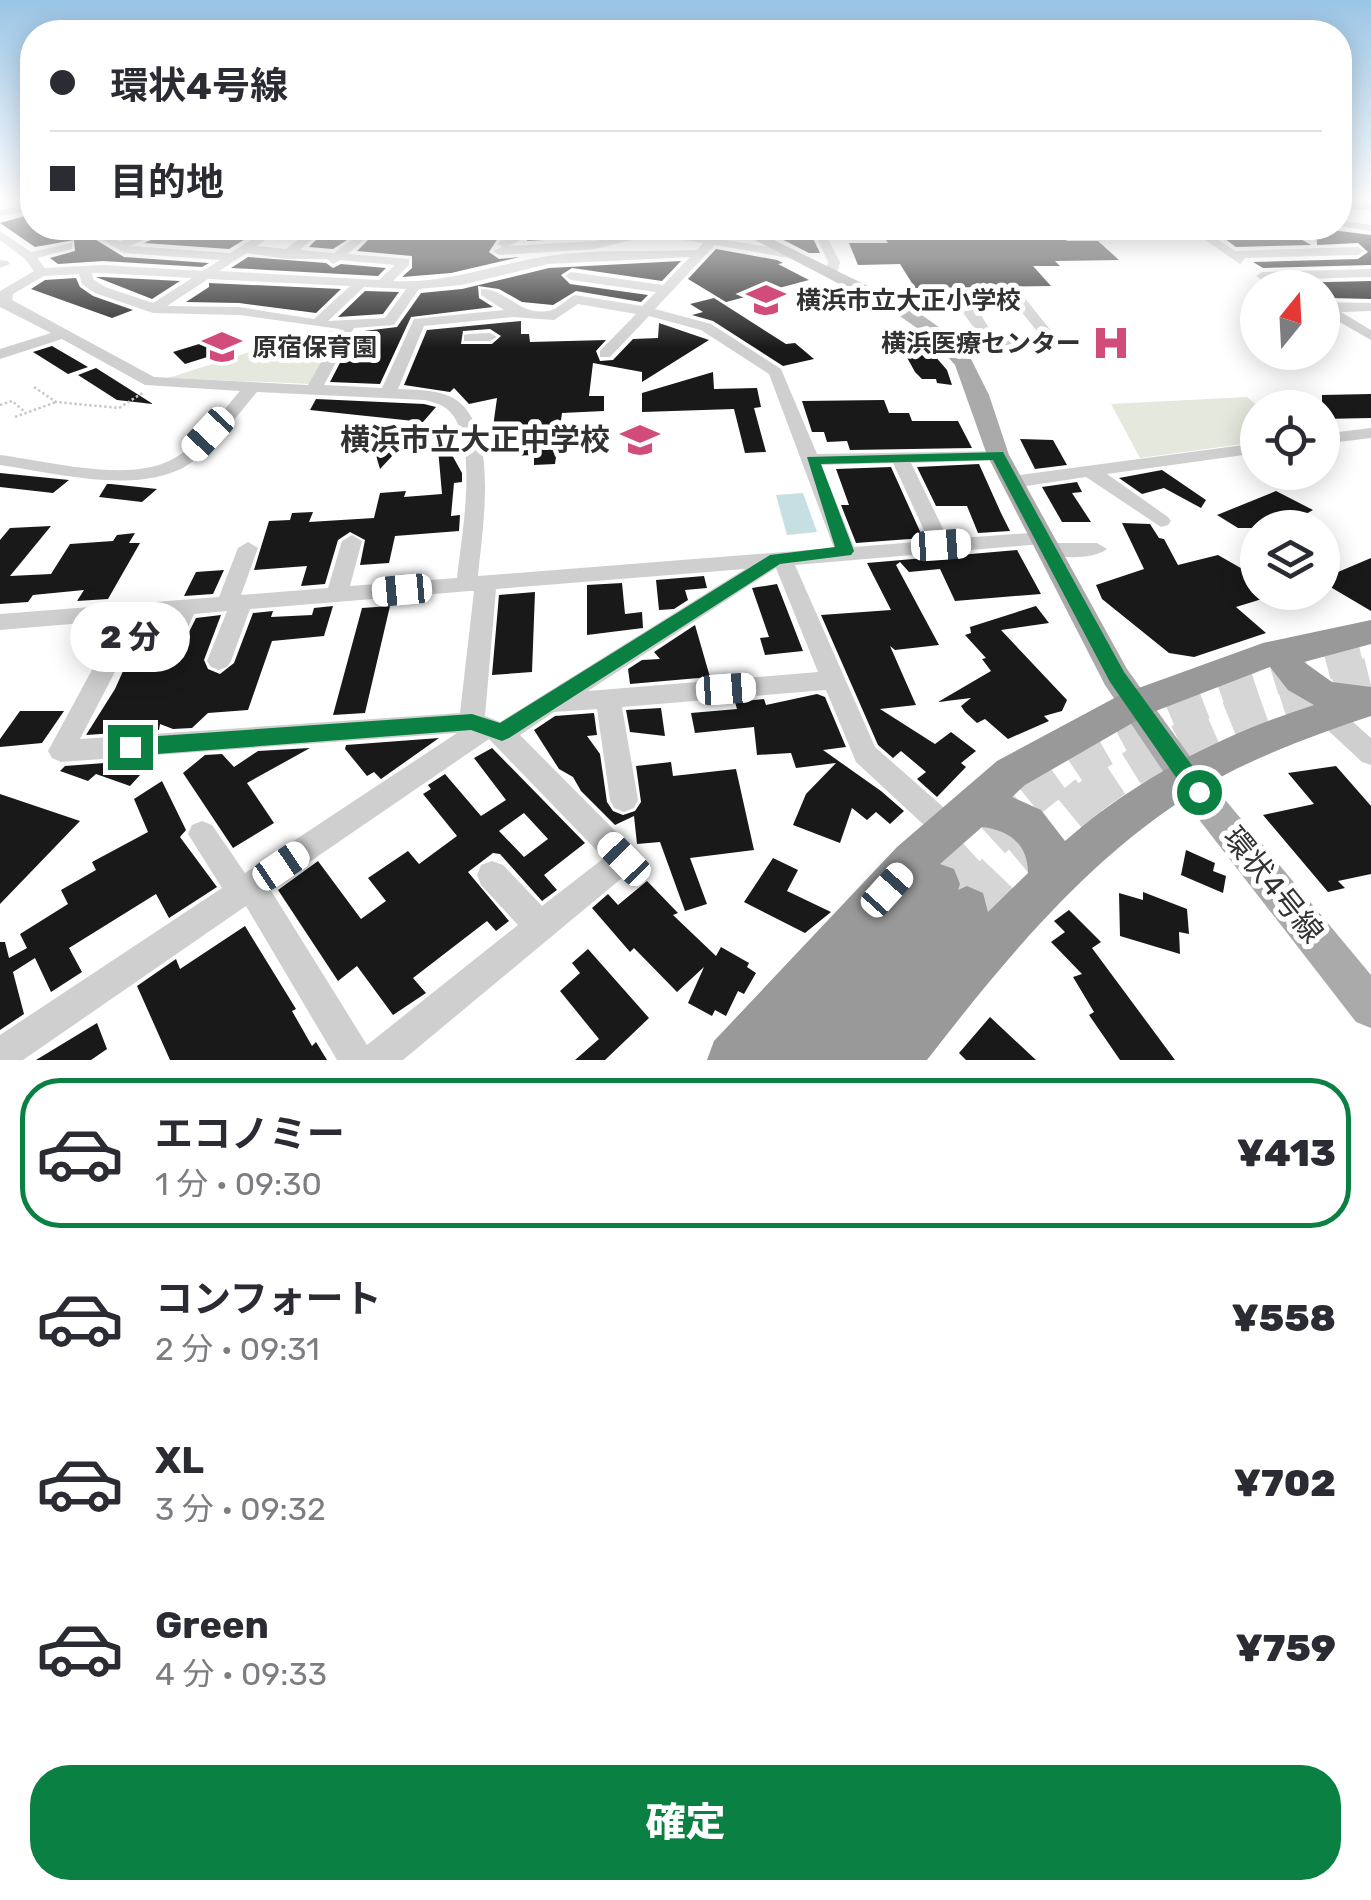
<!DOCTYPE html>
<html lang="ja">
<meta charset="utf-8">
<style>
:root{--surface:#fff;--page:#f2f2f3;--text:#2b2b33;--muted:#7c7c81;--line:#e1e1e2;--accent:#0b8043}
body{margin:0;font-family:Rubik,"Noto Sans JP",sans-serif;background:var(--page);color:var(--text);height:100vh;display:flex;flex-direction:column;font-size:38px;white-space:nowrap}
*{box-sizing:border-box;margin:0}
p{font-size:32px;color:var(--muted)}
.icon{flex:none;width:55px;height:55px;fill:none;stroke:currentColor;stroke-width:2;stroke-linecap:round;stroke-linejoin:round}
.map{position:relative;height:1060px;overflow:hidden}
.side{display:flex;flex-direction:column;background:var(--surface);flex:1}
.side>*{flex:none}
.top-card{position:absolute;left:20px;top:20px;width:1332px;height:220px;border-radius:40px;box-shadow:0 5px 25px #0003;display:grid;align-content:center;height:220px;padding:0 30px;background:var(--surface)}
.needle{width:65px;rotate:18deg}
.controls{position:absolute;left:1240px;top:270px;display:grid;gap:20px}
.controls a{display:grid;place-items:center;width:100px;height:100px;border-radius:50%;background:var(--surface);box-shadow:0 5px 25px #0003;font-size:50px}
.end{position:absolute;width:45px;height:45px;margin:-22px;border:12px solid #0b8043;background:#fff;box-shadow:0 0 0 5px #fff}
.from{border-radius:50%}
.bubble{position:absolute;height:70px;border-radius:35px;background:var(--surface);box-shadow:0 5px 25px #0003;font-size:32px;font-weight:800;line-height:70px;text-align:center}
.car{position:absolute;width:30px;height:60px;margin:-30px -15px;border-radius:12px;box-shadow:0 0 8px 2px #0007;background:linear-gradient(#fff 24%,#345 0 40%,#fff 0 76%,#345 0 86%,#fff 0)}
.top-card b{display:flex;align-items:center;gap:35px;height:95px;font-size:38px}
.top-card b+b{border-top:2px solid var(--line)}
.top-card i{width:25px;height:25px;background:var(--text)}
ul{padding:18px 0 0;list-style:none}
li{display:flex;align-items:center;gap:30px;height:150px;margin:0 20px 15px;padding:0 10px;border:5px solid transparent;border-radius:40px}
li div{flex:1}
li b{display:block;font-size:38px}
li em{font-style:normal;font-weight:800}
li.current{border-color:var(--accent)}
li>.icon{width:90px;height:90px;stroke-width:1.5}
.action{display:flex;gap:20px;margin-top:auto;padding:20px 30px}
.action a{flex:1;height:115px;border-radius:40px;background:var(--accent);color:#fff;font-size:40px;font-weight:800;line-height:115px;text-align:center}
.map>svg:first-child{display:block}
.green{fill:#e5e8dd}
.water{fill:#c6dfe2}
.building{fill:#191919;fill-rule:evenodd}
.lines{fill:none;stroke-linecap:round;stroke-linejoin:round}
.highway-tunnel-far1{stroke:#d6d6d6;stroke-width:36;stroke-dasharray:36 19;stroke-linecap:butt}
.highway-tunnel{stroke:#d6d6d6;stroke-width:46;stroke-dasharray:46 24;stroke-linecap:butt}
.path{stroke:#c9c9c9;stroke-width:2.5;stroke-dasharray:2.5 2.5;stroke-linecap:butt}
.minor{fill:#cfcfcf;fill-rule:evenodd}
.major{fill:#aaa;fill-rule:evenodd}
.highway{fill:#999;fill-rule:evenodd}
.route{fill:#0b8043}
.labels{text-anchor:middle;stroke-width:10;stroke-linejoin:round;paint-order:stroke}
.far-poi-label{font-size:25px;font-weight:bold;fill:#323232;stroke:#fff;text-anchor:start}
.poi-label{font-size:30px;font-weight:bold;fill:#323232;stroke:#fff;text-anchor:end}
.street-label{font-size:30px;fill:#323232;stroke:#fff}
</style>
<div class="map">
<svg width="1371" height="1060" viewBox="0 0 1371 1060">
<rect width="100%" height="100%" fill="#fff"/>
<path class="green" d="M341,331L311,384L168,378L312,332Z
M1247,397L1259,407L1257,442L1140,458L1111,404Z"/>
<path class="water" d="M803,493L817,532L787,535L776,495Z"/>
<path class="building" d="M32,214V228H93L99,232L94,236L96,240L124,257L209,263L202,267L103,261L58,264L50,258L75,251L74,240L35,247L0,223Z
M222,228L260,230L229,249L144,243L160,236H187L197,230Z
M328,228H431L434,232L470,240L492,228H522L498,238L489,252L499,259L520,257L451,273L402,277L412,268V256L357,251L372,236L364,229L333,249L309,247Z
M547,228H609L629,230L595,237L526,241Z
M760,228H808L820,253H809Z
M1316,228L1371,235V265L1263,268L1253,262L1358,259L1368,252L1358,243L1317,245Z
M1059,233L1067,241H1098L1119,260L1055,261L1060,266H1033L1051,286L915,288L900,264L858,265L849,243H888L883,235Z
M1294,235L1311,245L1236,247L1221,236Z
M716,249L777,260L783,263L778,264L809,280L726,302L688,279Z
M248,257L326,263L333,268L341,264L386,268L378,276L231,268Z
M681,261L662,281L572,268L561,275L570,284L648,295L641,302L576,291L553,305L522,302L499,289L478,286L479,298L493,307L411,317L380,384L330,382L356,332L397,327L421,293L462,289L549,268Z
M96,277H103L180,281L152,299Z
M76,278L80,287L93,296L133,310L112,318L31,289L45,280Z
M1371,281V299L1330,298L1322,293V288H1291L1285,283Z
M209,283L341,289L316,313L239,303L186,302L209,287Z
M365,291L399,292L383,314L338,317Z
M714,298L786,344L795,343L814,359L783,366L713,321L692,315L703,312L690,304Z
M521,321V334H529L530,342L606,340L596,351L600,361L613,360L633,339L658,338L659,323L709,340L642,382V372L593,363L589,396H604V411L562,413L555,464L534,465V455L506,456L512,426L493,427L497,398L469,404L454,388L450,392L404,385L427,330ZM490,329L501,336L492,344H461L463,331Z
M914,332L947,370L952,385L937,383L936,379H922L915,372L904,352H910Z
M222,337L236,348L185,364L173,352Z
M52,346L88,367L68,374L33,352Z
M96,368L153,404L117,400L78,375Z
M713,372L714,389L757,388L761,407L754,408L766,452L745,453L734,409L642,412V393Z
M1371,394V418L1322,419V395Z
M316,399L424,404L436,407L423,422L310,410Z
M884,400L889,413H909L912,421H958L972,448L850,450L847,441L827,442L824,432H812L802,401Z
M436,426L462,473V482L454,483L451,516L460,515L459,531L395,536L389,563L360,565L365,540L350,532L338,540L325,584L301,586L307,566L254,570L269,521L290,520L292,513L313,512L309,522L374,518L380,493L406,491L404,497L442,494Z
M388,434L395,453L380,469L371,438Z
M1020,439L1053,440L1067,465L1035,469Z
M979,464L1001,513L1010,531L978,533L967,506H936L917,467Z
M891,467L923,538L856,543L841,505H849L836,469Z
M1162,470L1206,500L1201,508L1164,488L1142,494L1119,478Z
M0,473L69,480L53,493L0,487Z
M1077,482L1082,492L1072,493L1091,522H1062L1042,487Z
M107,484H111L157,489L142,502L99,497Z
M1276,491L1313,510L1281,528H1238L1217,515Z
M1122,523L1150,524L1159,538L1164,539L1178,565L1218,555L1246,571L1258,580V596L1262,599L1236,607L1266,633L1194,657L1169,653L1102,599L1096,585L1144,569Z
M51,526L10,576L51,574L70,544L113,541L117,535L135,533L129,543H140L108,599L77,601L84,590L33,595L28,602L0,604V540L10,528Z
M1017,550L1041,594L955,601L940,569L909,572L900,562L896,565L939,645L895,650L890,646L916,705L880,709L935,744L951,732L976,751L961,763L966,767L937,797L917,779L926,772L901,751L893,758L878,745L821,615L891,610L867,563Z
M1371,558V611L1322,582V563L1338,572Z
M224,570L213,594L184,596L196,572Z
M704,576L707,588L685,590L688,600L674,609L659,610L656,580Z
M622,583L625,614L642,612L643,628L587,635V585Z
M777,584L803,651L765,655L760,638L769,637L752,588Z
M535,592L532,672L492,675L499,595Z
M333,606L324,636L272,641L248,710L208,713L192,728L173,729L160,724L159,730L86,735L115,689L145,622L165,620L151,654L158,662H174L196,618L221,615L204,660L208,669L220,674L234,663L253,613L273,611L271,617L312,615L314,608Z
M390,606L365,713L333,715L362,608Z
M1036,606L1049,623L1001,630L1067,700L1062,711L1044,716L1049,721L1008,739L985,719L977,723L965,712L961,706L971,698L938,702L991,671L982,659L986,658L965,635L971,633L970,627Z
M695,625L710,677L630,684L628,669L642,660L660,659L654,652Z
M817,694L825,697L846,747L823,750L881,791L904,811L890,824L876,812L867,820L852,808L840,843L793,825L806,794L836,763L796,768L791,753L757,755L754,727L695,733L691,713L737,709L735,702L764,699L766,705Z
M661,708L665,736L630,732L626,710Z
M20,711H64L42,743L0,747V739Z
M594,713L597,735L587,736L600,754L607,802L613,811L623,815L635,811L641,802L636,766L671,762L673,776L736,769L754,850L690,858L707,904L685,911L660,842L637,844L634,816L615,825L581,791L573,777L559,769L534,730L555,716Z
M439,738L381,779L374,772L367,776L345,749L346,745Z
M310,748L247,783L274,823L233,848L183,773L205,755L222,754L234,767L258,751Z
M492,748L585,843L544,875L557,890L542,901L500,854L493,853L468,872L509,921L496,931L487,921L413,978L426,993L393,1015L357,966L338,981L278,890L318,861L361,919L386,901L368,878L408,851L419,864L457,836L423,794L431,789L428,785L445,774L481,816L506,800L474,758ZM524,813L548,839L524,857L499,831Z
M144,760L152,762L130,786L96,774L88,781L60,771L65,766Z
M1336,766L1371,806V874L1338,881L1345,888L1328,892L1263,815L1314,804L1288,773Z
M162,781L186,830L180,837L217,887L169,918L156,894L69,948L82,972L51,992L35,958L13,972L24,1014L0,1030V942H5L9,958L27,948L20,934L68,904L61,890L96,870L92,862L148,832L134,799Z
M0,794L80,821L0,904Z
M1186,850L1215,863L1213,871L1226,876L1223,893L1181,875Z
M773,858L798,870L787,891L831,912L805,933L744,902Z
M647,881L678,913L673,915L716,956L721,947L749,963L747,967L756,973L744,994L738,991L726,1016L715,1010L712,1016L688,1003L704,967L677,992L634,948L630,952L592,908L608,894L618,905Z
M1143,892L1187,909L1189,934L1179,932L1180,954L1120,936L1119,893L1143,900Z
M1069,910L1101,942L1092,948L1175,1060H1120L1089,1015L1094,1012L1073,977L1082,974L1051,942L1065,932L1054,921Z
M245,926L296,1009L292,1011L312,1046L316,1042L327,1060H170L137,986L176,959L180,969Z
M588,949L649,1018L605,1060H575L599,1039L560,991L580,973L572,963Z
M990,1017L1036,1060H966L959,1053Z
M97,1023L107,1049L91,1060H36Z"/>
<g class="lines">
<path class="highway-tunnel-far1" d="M1029,800C1128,719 1248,680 1371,651
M1086,800C1171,735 1269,700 1371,675"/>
<path class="highway-tunnel" d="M938,884L1032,797
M967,908L1010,863L1090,797"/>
<path class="path" d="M34,387L56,402L119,408L144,392
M0,405L12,401L25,412
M15,417L56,402"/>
<path class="minor" d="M32,204V210L0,216V210Z
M1340,204H1371V210H1340Z
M1340,220L1371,225V231L1340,226Z
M151,228L193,229L187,232H159L130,246L230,253L270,228H282L257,246L286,249L313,228H324L300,250L334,253L362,232L368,236L348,254L409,259V265L393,281C447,284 495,264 548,256C596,249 648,252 697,250L703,243L650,235L595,249L499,255L493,251L502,247L498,244L500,241L530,228H544L509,246L595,241L635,233L634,228L707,237L714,231L720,234L719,239L793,251L795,254L789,258L715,245L655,309L711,324L781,369L817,454L1004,451L1007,455L998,460L911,463L948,539L1042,532L1052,538L1049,543H1097L1107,549C1094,560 1051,560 1038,549L1041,544L795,565L875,747L959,821L963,830L959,839L949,842L939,839L856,762L826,690L622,707L638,800L634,808L624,812L614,808L610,800L597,709L554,712L520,735L634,850L639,859L634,868L403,1060H337L246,906L23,1060H0V1035L222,888L188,834L192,825L202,821L212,825L245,873L457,733L61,762L52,758L48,751L119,620L0,630V614L219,597L238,548L248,542L258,548L241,595L328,588L342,541L352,535L362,541L350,586L457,578C461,538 481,437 447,409C441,404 432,402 425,400L257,392C237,415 219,441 195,460C146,498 57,473 0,465V455C46,461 126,482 169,461C198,447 219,415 240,391L145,385L62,339L0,359V349L51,333L0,307V291L34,271L25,259L0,240V231L31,252L72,243V249L37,258L45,268L103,265L203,271L220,260L124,253L98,237L104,233L120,242ZM247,253L286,259H327L333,264L340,260L395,265L379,280L219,271ZM690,257L663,285L571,272L565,276L571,280L656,292L642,306L575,295C566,299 557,310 548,311C520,316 505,288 481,289V295L504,310L414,319L382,388L324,385L354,328L394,325L419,289L461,285L548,264ZM92,273H103L192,278L153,303L105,287L93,279ZM79,274L82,284L95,293L153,313L239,315L340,329L308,385L154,377L12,300L13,294L44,276ZM208,279L350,286L314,319L239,307L167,306ZM364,287L406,289L385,318L328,321ZM578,304L636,314L600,351V357H610L649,316L701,330L769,374L834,548L478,576C482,531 499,435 459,402C443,389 417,390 398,389L424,326L513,317L554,320ZM893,463L929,541L854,547L821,465ZM776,568L818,672L588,691ZM745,569L500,722L485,716L496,589ZM470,591H474L460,713L80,739L143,618L171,616L154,652L158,658H174L194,614L227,611L207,661L211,667L219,670L227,667L231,661L250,609ZM489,739L604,858L542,906L503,865L492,861L481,865L477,875L481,885L518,925L367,1045L270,889Z
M435,228H489L471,236Z
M812,228H822L840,262L836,277L825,274L828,262Z
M1188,228H1201L1235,251L1358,247L1364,251L1358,255L1245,258L1240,264Z
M0,260L8,261L10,264L0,268Z
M1371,269V277L1262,280L1256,276L1262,272Z
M969,294L1024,297L1056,337L1043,345L943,346V340L948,339L981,338L957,304ZM973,302L1015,304L1041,336L995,338Z
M1322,302L1371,303V311L1341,312L1371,330V340L1322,312Z
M469,334L490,333L497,337L490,341H464V335Z
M1371,428V438L1322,444V434Z
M1258,443V453L1107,474L1168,517L1171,521L1168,525L1161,527L1086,477L1013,488L1004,482L1013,476Z
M1327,704L1336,707L1371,738V765L1362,762L1318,721L1314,714L1318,707Z"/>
<path class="major" d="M732,228H749L909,306L943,330L971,359L989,395L1009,455L1127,669L1197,766L1371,975V1028L1356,1022L1173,786L1105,685L987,455L955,365L931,338L897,314Z"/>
<path class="highway" d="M1371,620V644L1304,662L1332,682L1371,687V716C1325,731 1280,748 1236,769C1107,834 1014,948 927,1060H707L714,1041L897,847L997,761L1122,694L1263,643ZM1270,667L1288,690L1314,705C1223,734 1137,778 1065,841L1041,810L1012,797L1025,785L1148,714ZM982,827C1009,830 1028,844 1028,873L988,912L983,893L967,886L958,890L960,884L954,869L940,864Z"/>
</g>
<linearGradient id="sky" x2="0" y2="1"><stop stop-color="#9ac5e6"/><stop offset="0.57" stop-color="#fff"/><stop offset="1" stop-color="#fff" stop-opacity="0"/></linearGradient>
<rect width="1371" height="348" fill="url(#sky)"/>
<path class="route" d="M1003,452L1124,672L1207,786L1210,792L1207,799H1191L1110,682L993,460L821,464L854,551L851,555L780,564L509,738L502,741L471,730L130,756L119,747L130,738L472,714L500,723L770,555L835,547L807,457Z"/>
<defs>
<g id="school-bare" transform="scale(3)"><path d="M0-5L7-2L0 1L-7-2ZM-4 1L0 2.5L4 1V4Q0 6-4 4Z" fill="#d14c7a" stroke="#fff" stroke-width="2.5" paint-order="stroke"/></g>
<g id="hospital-bare" transform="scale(3)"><path d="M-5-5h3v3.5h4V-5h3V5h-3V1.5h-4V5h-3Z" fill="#d14c7a" stroke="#fff" stroke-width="2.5" paint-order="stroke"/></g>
</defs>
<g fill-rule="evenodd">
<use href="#school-bare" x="766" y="300"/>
<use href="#hospital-bare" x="1111" y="343"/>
<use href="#school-bare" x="222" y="347"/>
<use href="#school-bare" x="640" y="440"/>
</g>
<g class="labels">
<g class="far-poi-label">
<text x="796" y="309">横浜市立大正小学校</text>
<text x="1081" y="352" text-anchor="end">横浜医療センター</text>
<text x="252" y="356">原宿保育園</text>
</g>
<g class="poi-label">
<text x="610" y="450">横浜市立大正中学校</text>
</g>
<g class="street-label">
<text transform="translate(1273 885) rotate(51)" y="10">環状4号線</text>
</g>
</g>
</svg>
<div class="controls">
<a><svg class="needle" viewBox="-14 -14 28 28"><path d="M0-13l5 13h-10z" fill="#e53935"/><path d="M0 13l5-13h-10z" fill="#7c7c81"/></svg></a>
<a><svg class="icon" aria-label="locate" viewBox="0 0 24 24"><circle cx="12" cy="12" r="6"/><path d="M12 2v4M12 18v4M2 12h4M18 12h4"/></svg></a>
<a><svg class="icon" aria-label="layers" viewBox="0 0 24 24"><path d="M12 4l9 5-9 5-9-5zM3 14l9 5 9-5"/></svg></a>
</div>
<i class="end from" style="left:1199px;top:792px"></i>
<i class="end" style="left:130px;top:747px"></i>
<div class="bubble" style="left:70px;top:602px;width:120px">2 分</div>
<i class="car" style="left:208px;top:434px;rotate:223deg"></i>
<i class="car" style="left:941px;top:545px;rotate:86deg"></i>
<i class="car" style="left:402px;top:590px;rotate:265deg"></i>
<i class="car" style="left:726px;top:689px;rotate:86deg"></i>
<i class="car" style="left:624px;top:859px;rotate:316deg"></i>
<i class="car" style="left:281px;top:866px;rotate:56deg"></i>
<i class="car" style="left:887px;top:890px;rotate:42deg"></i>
<div class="top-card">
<b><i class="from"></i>環状4号線</b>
<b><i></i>目的地</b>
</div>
</div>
<section class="side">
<ul>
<li class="current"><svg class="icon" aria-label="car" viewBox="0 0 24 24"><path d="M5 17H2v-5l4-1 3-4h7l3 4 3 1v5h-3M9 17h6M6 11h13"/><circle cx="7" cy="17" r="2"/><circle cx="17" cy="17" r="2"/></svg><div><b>エコノミー</b><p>1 分 · 09:30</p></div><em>¥413</em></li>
<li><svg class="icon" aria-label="car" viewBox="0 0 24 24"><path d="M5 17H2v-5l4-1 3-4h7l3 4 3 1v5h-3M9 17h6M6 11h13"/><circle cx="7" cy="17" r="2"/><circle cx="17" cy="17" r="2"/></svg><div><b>コンフォート</b><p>2 分 · 09:31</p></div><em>¥558</em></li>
<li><svg class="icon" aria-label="car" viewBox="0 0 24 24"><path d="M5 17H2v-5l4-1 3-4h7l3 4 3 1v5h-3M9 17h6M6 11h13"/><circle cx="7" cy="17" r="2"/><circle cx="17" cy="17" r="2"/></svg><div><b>XL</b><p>3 分 · 09:32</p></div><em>¥702</em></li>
<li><svg class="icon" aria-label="car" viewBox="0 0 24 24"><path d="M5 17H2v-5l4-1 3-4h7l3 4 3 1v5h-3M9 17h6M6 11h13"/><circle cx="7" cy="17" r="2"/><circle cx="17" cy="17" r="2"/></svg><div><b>Green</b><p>4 分 · 09:33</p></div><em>¥759</em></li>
</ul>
<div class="action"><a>確定</a></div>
</section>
